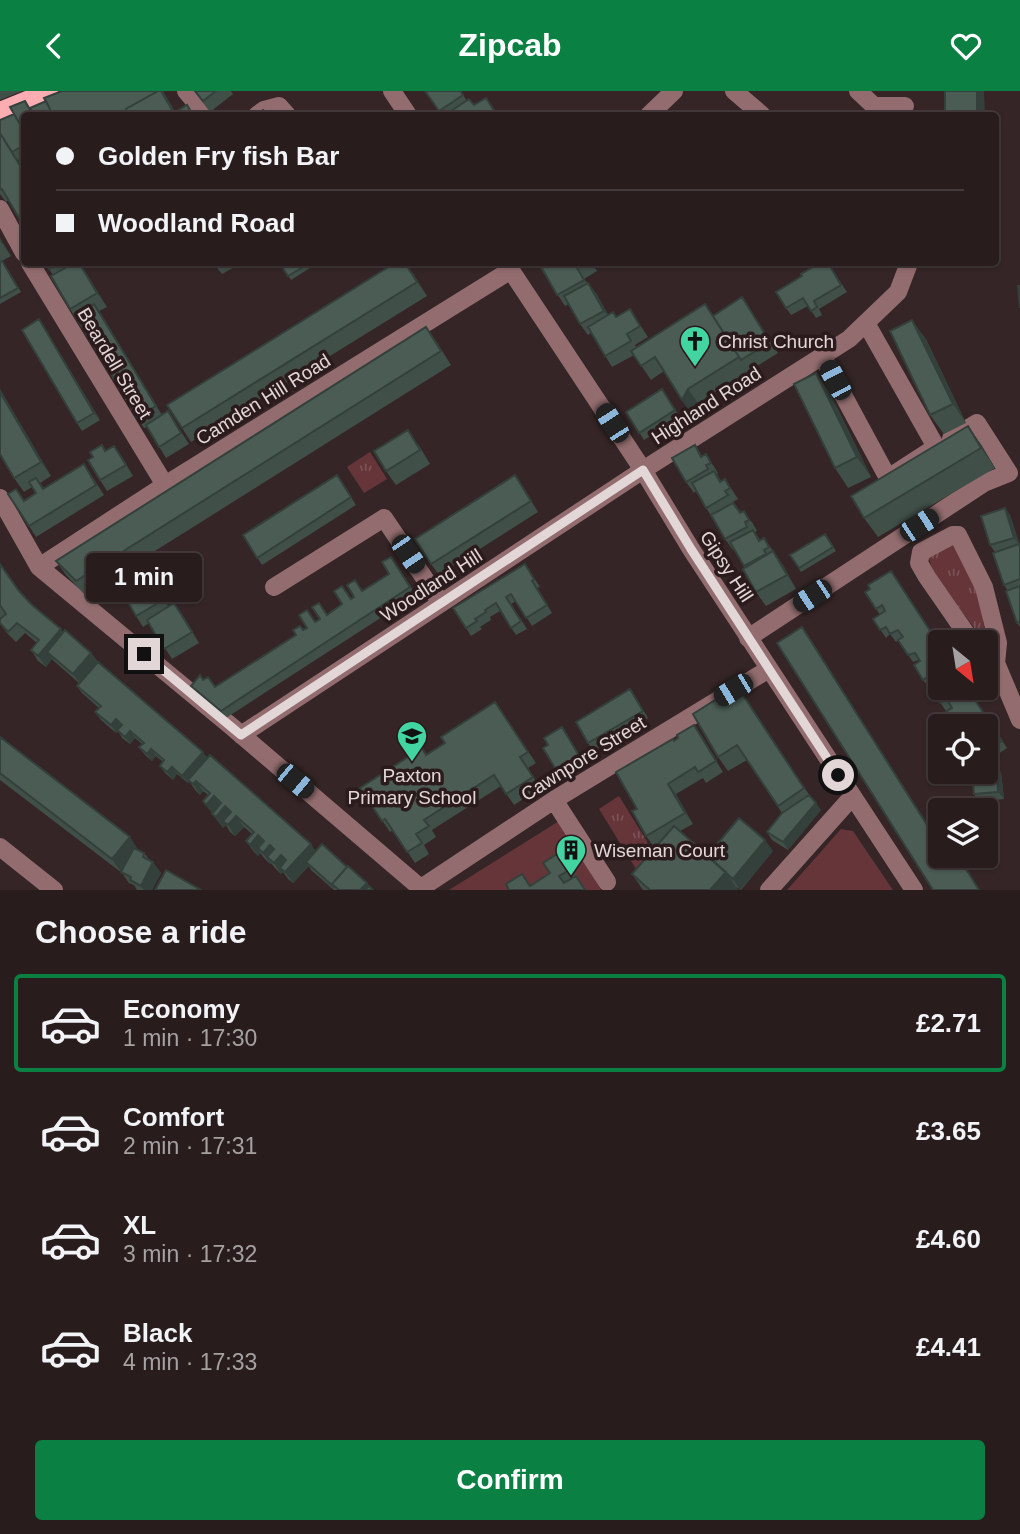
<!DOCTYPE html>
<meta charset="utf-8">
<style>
:root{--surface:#281c1c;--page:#342929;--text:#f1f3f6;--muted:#a5a1a3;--line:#443a3b;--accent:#0b8043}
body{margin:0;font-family:Arial,sans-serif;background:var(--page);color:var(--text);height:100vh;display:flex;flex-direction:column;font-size:26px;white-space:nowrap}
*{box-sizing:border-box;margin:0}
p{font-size:23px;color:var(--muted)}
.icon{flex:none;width:38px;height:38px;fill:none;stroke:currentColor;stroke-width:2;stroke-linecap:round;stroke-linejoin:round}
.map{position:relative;height:799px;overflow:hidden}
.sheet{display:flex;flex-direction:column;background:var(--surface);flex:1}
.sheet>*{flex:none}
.top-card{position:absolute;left:21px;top:21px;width:978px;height:154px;border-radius:7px;box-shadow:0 2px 5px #0004,0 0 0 2px var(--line);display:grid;align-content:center;height:154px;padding:0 35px;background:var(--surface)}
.needle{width:46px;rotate:150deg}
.controls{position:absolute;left:928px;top:539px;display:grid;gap:14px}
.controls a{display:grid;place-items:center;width:70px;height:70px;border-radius:7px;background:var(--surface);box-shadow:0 2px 5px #0004,0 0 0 2px var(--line);font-size:35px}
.end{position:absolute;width:32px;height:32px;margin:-16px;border:9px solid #e2d6d6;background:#111;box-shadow:0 0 0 4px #111}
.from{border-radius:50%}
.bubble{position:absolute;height:49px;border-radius:7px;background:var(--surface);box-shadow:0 2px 5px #0004,0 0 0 2px var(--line);font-size:23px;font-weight:700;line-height:49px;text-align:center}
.car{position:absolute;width:21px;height:42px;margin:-21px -10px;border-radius:9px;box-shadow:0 0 5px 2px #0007;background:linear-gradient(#222 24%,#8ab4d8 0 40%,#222 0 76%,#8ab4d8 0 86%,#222 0)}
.top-card b{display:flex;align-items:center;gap:24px;height:66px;font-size:26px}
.top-card b+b{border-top:2px solid var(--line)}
.top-card i{width:18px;height:18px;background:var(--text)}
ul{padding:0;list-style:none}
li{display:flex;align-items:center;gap:21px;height:98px;margin:0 14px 10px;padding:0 21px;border:4px solid transparent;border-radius:7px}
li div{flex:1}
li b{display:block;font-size:26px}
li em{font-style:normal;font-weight:700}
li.current{border-color:var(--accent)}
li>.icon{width:63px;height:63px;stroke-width:1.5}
h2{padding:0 35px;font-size:32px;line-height:84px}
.cta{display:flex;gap:14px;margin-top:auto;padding:14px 35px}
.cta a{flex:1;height:80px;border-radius:7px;background:var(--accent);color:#fff;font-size:28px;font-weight:700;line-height:80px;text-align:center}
header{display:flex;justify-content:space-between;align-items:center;height:91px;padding:0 35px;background:var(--accent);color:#fff;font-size:32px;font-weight:700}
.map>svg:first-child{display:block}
.grass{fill:#653539}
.park{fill:url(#park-tufts)}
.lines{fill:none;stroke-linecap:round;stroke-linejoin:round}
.minor{stroke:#926c6e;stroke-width:18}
.major{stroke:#fbadb2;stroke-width:18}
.wall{fill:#404f48}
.shaded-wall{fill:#34403b}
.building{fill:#4b5c54;stroke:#34403b;stroke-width:2}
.route{stroke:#e2d6d6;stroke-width:9}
.labels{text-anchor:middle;stroke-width:7;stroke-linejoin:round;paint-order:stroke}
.poi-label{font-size:19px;fill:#e2d6d6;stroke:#2b1b1c;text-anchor:start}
.street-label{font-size:19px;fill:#e2d6d6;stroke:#2b1b1c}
</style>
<header><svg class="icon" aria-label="back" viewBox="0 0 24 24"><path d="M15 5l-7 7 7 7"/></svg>Zipcab<svg class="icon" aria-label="heart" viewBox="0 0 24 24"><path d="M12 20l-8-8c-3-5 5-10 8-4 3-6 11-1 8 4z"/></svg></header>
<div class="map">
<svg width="1020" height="799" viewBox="0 0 1020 799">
<defs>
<pattern id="park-tufts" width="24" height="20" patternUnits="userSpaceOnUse" patternTransform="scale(1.75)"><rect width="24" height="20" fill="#653539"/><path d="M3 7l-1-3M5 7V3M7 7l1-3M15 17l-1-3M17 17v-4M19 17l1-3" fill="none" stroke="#7b5255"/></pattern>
</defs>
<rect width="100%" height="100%" fill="#352526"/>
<path class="grass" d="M559,730L601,799H449Z
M841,738L853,740L893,799H787Z"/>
<path class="park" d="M370,361L387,388L364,402L347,376Z
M953,447L978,496L986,549L984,550L935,485L927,462Z
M619,705L659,770L641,786L599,718Z"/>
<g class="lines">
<path class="minor" d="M186,0L206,24
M392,0L408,24
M734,0L762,24
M858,0L874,15H905
M257,24L264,19L279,15L287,24
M649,24L674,0
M0,118L24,162
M30,172L165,394
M506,172L643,379L691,458L914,799
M822,265L888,387L936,356L866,232
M0,407L39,476L231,635L423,799
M39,476L165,394L511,179
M274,496L384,427L441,512
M748,547L984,392L1009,382L977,332L951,348
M972,551L927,486L919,472L921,461L953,444H958L984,496L998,552L996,572L1020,629
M241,644L643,379L849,248L898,201L909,172
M554,709L607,791
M0,756L54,799
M421,797L554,709L769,578
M769,799L852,706"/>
<path class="major" d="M0,20L49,0"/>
</g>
<path class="wall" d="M0,0H22L0,9Z
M62,0H163L175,21L194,24H24V65L18,69L24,80V136L9,109L6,111L0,103V29L14,23L25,10L30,17L46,10Z
M194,0H231L233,3L210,21Z
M425,0H462L461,1L467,10L474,14L486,7L498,24H442Z
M0,147L11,165L2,170L21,201L0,213Z
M45,172H79L107,216L99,220L162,324L168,320L189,353L166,367L147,336L144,337L137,326L70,218L53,184Z
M213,172H242L222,183Z
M279,172H318L291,189Z
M537,172H592L597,180L584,188L596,202L608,224L617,226L630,218L648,246L635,254L636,256L713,225L742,206L778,262L698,312L691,323L664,280L651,289L634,264L612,276L591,242L588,244L580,233L569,213L565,215Z
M828,172L847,201L819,218L822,224L816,227L808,215L791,224L786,217Z
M412,181L427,205L191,351L182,337Z
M39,228L100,329L82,340L77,332Z
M926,248L966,332L944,343L930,324Z
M436,250L451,274L85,504L66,484L56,470Z
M0,298L51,385L40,392L44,397L84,373L104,404L36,446L29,435L25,409L36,402L32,396L24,401L14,387Z
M662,298L680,326L644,349L626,321Z
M830,302L871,386L848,397L835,377Z
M968,335L982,355L995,377L878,446L864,427Z
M418,353L430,373L396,394L386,380Z
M102,354L106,360L122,366L133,385L107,400L100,389L93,366Z
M695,354L702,365L713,374L718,382L717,383L721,390L725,388L738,408L733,411L735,413L741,422L752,431L757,440L755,441L760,449L764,447L783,474L796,498L766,515L756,501L745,476L734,458L733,459L725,448L696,400L694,402L686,391Z
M337,384L356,414L262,474L243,444Z
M522,395L538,421L439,484L431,473Z
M1005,417L1010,424L1020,455V536L1017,532L1008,500L1004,494L995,461L990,454Z
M825,443L836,460L801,481L790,464Z
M391,466L416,504L226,627L196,602L191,595L203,589L215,596L389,483Z
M0,473L19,501L32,514L63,541L91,562L98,571L208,667L316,760L373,799H334L311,779L309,775L293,792L288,788L283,781L281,783L275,777L271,772L270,773L265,768L260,762L258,765L254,761L246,750L252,743L244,736L235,745L230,741L226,734L223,737L220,733L203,710L208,704L203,700L200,704L196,700L189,690L188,692L177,683L173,689L165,682L160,675L163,671L156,665L152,670L145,664L139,656L142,653L135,647L130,653L122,647L118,640L116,642L101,629L95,621L99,617L82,602L77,595L79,592L55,571L52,568L46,576L38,570L31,559L37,552L25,542L16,551L6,541L0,532L6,523L1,527L0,526Z
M525,473L540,496L537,497L552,522L532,535L516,510L511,513L527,538L516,544L500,520L490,526L491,529L480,536L482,538L471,545L466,537Z
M146,479L169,516L182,523L199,552L172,568L149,532L143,536L136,525Z
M870,498L967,597L1007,657L988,670L985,667V635L964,632L958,635H956L946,621L952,617L951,616L946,620L931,598L937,594L935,592L929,596L923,589L919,569L913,571L898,549L903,546L896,551L890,543L886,547L873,528L880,524L865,501Z
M630,598L648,627L593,660L588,652Z
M746,609L810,705L821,719L788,759L772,749L767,741L782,722L747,669L728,680L718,666Z
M495,611L536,672L528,677L540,697L514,714L501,695L432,739L436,746L424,754L429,763L415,772L393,739L390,741L360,697L427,663L445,652Z
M694,634L723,681L706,692L703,687L676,703L693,733L680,740L707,765L773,760L741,799L736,796L738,799H643L632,783L658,753L654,756L646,745L637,718L674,650Z
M562,636L586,675L563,689L558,682L548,654Z
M0,646L139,760L144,762L161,782L152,799H137L134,794L129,792L122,782L0,689Z
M1001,681L1004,708L979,711L974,703Z
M560,761L573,780L585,799L530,795L550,782Z"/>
<path class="shaded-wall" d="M162,0H163L177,24H176Z
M977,0H984L985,24H977Z
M0,147L11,165L0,150Z
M79,172L87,183L107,216L97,202Z
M405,172L412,181L427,205L417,191Z
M588,192L596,202L612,230L604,220Z
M94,213L101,223L163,326L156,315Z
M39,228L44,236L100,329L94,322Z
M912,229L926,248L966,332L953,313Z
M816,282L830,302L871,386L857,366Z
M0,298L51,385L41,371L0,301Z
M688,298L698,312L691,323L682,309Z
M968,335L982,355L995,377L981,357Z
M114,355L122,366L133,385L126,374Z
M1005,417L1010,424L1020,454L1014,447Z
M773,460L783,474L796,498L787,484Z
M146,479L154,490L171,519L163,509Z
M174,512L182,523L199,552L192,541Z
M802,536L810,547L936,748L929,737Z
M61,538L69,549L47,561L52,568L46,576L38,565Z
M91,562L99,573L81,594L73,583Z
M116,628L121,636L116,642L111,634Z
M694,634L702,645L723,681L716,670Z
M130,640L135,647L130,653L125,646Z
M151,658L156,665L152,670L147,663Z
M203,661L208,668L188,692L182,685Z
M996,674L1001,681L1004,708L998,701Z
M172,676L177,683L173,689L167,681Z
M196,690L203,700L200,704L193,693Z
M668,693L676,703L693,733L685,722Z
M214,705L221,716L214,725L206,714Z
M816,712L821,719L788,759L783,751Z
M225,715L233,726L223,730L226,734L223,737L216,726Z
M236,725L244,736L235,745L228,734Z
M258,744L266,755L258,757L260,762L258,765L250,754Z
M130,746L139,760L122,783L112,768Z
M765,749L773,760L740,799L733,788Z
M311,753L318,764L306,771L309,775L293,792L285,781Z
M270,754L277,765L267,766L271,772L270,773L263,762Z
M281,764L288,775L280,777L283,781L281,783L274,772Z
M153,771L161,782L152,799H144L141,795Z
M726,781L738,799H710Z
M367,792L372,799H360Z"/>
<path class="building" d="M62,0H158L126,18L127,21L120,24H53L44,7Z
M158,0H161L174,22L187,14L193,24H130L126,18Z
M195,0H216L203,10Z
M425,0H460L463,4L439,20Z
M945,0H977V24H945Z
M486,7L495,21L490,24H445L469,8L474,14Z
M25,10L33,24H24V40L10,16Z
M46,10L53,24H34L30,17Z
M263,19L268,24H257Z
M14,23L24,40V54L12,61L0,42V29Z
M0,42L24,81V124L19,127L2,98L0,99Z
M2,170L18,197L0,207V171Z
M45,172H60L49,178Z
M74,172H79L97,202L70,218L51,185Z
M283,172H310L288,185L280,173Z
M395,172H405L417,191L182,337L167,314Z
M539,172H586L577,177L584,189L557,204Z
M820,172H828L841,194L814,210L817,216L811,220L803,207L786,217L776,201L802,185L801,183Z
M588,192L604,220L580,233L564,205Z
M1018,195H1020V217Z
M742,206L770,251L741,269L713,225Z
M94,213L156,315L137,326L75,224Z
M705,213L739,266L688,298L682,309L655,266L641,275L631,260Z
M630,218L640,235L627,243L631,250L605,265L588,236L613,221L616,226Z
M39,228L94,322L77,332L22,239Z
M912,229L953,313L930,324L890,240Z
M426,236L441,260L76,490L56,470Z
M816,282L857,366L835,377L794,293Z
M662,298L675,319L639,342L626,321Z
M0,301L41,371L14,387L0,363Z
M168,320L181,342L159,356L146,334Z
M968,335L981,357L864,427L851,405Z
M408,339L420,359L386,380L374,360Z
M102,354L105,360L114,355L126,374L100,389L88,369L93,366L90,361Z
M695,354L701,366L706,363L711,372L706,374L708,378L686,391L672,367Z
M84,373L96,394L29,435L8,403L16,398L24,410L36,402L29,391L36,387L43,398Z
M714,380L720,391L725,388L730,397L725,400L728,404L706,417L692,392Z
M337,384L351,406L257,467L243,444Z
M515,384L531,410L431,473L415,448Z
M733,412L740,422L744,420L749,429L745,431L747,436L725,448L711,424Z
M1005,417L1014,447L990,454L981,425Z
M753,439L759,450L764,447L769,456L764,459L766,463L744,475L730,451Z
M825,443L833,456L799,477L790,464Z
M1019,453L1020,457V488L1004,494L993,462Z
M773,460L787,484L756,501L743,478Z
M391,466L410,496L221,620L191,595L200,584L203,589L208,586L215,596L296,544L293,539L300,535L303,539L307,537L299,524L307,519L315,531L320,528L312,516L319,512L327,524L342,513L334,500L342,495L351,508L354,506L347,494L355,489L362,500L389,483L382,471Z
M0,473L19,500L32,514L61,538L38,565L31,559L39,549L17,532L8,541L0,532V528L6,523L0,514Z
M525,473L534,488L532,490L547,514L526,527L511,503L506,506L521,530L511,537L496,512L485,519L486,521L475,528L477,530L466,537L453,517Z
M146,479L163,509L136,525L119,496Z
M891,480L940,555V597H967L1002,650L985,661V635H966L959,624L952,629L946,621L952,617L947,608L940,612L931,598L937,594L930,584L923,589L914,574L920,570L915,562L908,564L898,549L903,546L898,539L890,543L886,536L880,539L873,528L885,520L882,514L876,518L865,501L870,498L868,494Z
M1020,495V531L1017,532L1006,500Z
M174,512L192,541L164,558L147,529Z
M802,536L929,737L937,732L940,736V765H958L979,799H933L777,552Z
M65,539L91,562L73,583L47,561Z
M98,571L203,661L182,685L172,676L167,681L160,675L164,669L151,658L147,663L139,656L144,652L130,640L125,646L117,639L122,634L116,628L111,634L95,621L101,615L77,595Z
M737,595L804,697L778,715L737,654L718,666L693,623Z
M630,598L643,620L588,652L576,631Z
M495,611L528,661L520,666L533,686L506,703L494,684L424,729L429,735L416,743L422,752L407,761L385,728L382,730L360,697L422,657L426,664L445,652L441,646Z
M694,634L716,670L698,681L695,676L668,693L685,722L646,745L632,720L637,718L616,681L673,648L674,650L678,647L677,644Z
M562,636L581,668L558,682L543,657L548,654L544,647Z
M0,646L130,746L112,768L0,682Z
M210,664L311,753L285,781L280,777L286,769L281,764L274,772L267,766L274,758L270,754L263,762L258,757L264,750L258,744L250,754L246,750L254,741L236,725L228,734L223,730L231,721L225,715L216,726L212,723L221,712L214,705L206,714L203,710L210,702L196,690L193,693L188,689Z
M996,674L998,701L974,703L972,681H985V675Z
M809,704L816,712L783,751L767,741L782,722Z
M739,727L765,749L733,788L707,765Z
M674,735L726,781L710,799H650L632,783Z
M322,753L347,776L332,793L334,796L306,771Z
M134,757L144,762L143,766L153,771L141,795L130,789L131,786L121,781Z
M560,761L571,778L559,785L564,792L576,785L585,799H509L506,793L522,783L530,795L550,782L543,772Z
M348,775L367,792L360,799H339L332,793Z
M166,779L201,799H155Z
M369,795L373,799H365Z"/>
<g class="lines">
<path class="route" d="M144,563L241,644L643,379L691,458L838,684"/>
</g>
<defs>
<g id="church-pin" transform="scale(1.575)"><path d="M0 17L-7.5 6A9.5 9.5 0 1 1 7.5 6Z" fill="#42d4a1" stroke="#2b1b1c"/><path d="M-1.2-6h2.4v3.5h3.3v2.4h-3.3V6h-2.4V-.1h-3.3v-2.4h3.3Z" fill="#111"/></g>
<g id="school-pin" transform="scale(1.575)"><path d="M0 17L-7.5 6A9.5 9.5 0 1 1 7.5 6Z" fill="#42d4a1" stroke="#2b1b1c"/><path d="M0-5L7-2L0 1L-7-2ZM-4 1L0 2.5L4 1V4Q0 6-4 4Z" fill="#111"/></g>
<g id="building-pin" transform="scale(1.575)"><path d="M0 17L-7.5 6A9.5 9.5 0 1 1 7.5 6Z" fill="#42d4a1" stroke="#2b1b1c"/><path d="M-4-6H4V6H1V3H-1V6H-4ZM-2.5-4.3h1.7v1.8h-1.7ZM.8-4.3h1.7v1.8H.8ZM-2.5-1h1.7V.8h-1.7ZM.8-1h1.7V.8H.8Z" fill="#111"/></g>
</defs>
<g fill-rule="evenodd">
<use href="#church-pin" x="695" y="250"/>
<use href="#school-pin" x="412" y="645"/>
<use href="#building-pin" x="571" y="759"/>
</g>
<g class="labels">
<g class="poi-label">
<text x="718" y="257">Christ Church</text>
<text x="412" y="691" text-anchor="middle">Paxton<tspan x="412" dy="22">Primary School</tspan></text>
<text x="594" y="766">Wiseman Court</text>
</g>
<g class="street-label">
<text transform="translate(115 272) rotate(59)" y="7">Beardell Street</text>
<text transform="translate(263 308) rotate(-32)" y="7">Camden Hill Road</text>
<text transform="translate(706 314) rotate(-33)" y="7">Highland Road</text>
<text transform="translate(727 475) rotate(57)" y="7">Gipsy Hill</text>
<text transform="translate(431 494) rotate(-33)" y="7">Woodland Hill</text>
<text transform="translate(583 667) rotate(-32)" y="7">Cawnpore Street</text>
</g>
</g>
</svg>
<div class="controls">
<a><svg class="needle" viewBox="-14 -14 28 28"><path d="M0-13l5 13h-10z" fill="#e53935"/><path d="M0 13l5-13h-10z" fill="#a5a1a3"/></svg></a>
<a><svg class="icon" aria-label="locate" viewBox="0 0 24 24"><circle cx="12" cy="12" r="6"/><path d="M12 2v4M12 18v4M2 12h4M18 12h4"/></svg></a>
<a><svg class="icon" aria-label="layers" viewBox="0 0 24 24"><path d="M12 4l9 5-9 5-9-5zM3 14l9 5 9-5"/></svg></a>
</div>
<i class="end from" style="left:838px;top:684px"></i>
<i class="end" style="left:144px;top:563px"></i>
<div class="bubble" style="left:86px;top:462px;width:116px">1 min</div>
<i class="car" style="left:835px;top:289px;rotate:332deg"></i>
<i class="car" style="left:612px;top:332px;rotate:327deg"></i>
<i class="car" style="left:919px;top:434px;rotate:57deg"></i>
<i class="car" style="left:408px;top:463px;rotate:146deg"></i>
<i class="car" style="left:812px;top:505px;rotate:237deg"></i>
<i class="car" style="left:733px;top:599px;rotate:239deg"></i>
<i class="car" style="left:295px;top:690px;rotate:130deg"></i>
<div class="top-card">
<b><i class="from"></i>Golden Fry fish Bar</b>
<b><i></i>Woodland Road</b>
</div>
</div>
<section class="sheet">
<h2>Choose a ride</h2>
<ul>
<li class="current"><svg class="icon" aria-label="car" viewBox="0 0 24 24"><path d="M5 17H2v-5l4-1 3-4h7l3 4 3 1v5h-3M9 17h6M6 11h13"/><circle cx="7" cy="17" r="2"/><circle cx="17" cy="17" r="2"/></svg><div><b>Economy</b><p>1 min · 17:30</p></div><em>£2.71</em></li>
<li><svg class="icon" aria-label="car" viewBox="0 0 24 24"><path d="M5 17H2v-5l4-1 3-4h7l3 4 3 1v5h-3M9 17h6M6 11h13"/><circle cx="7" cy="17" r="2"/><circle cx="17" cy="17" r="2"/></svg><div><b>Comfort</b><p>2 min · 17:31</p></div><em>£3.65</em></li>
<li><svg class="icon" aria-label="car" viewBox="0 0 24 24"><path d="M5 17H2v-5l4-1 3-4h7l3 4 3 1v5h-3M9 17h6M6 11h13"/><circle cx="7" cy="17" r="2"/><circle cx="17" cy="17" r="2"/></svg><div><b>XL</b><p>3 min · 17:32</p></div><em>£4.60</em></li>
<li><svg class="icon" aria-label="car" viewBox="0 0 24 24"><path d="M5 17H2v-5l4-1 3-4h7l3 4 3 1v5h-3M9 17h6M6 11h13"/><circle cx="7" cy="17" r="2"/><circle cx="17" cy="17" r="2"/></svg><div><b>Black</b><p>4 min · 17:33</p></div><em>£4.41</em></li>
</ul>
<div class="cta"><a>Confirm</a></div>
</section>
